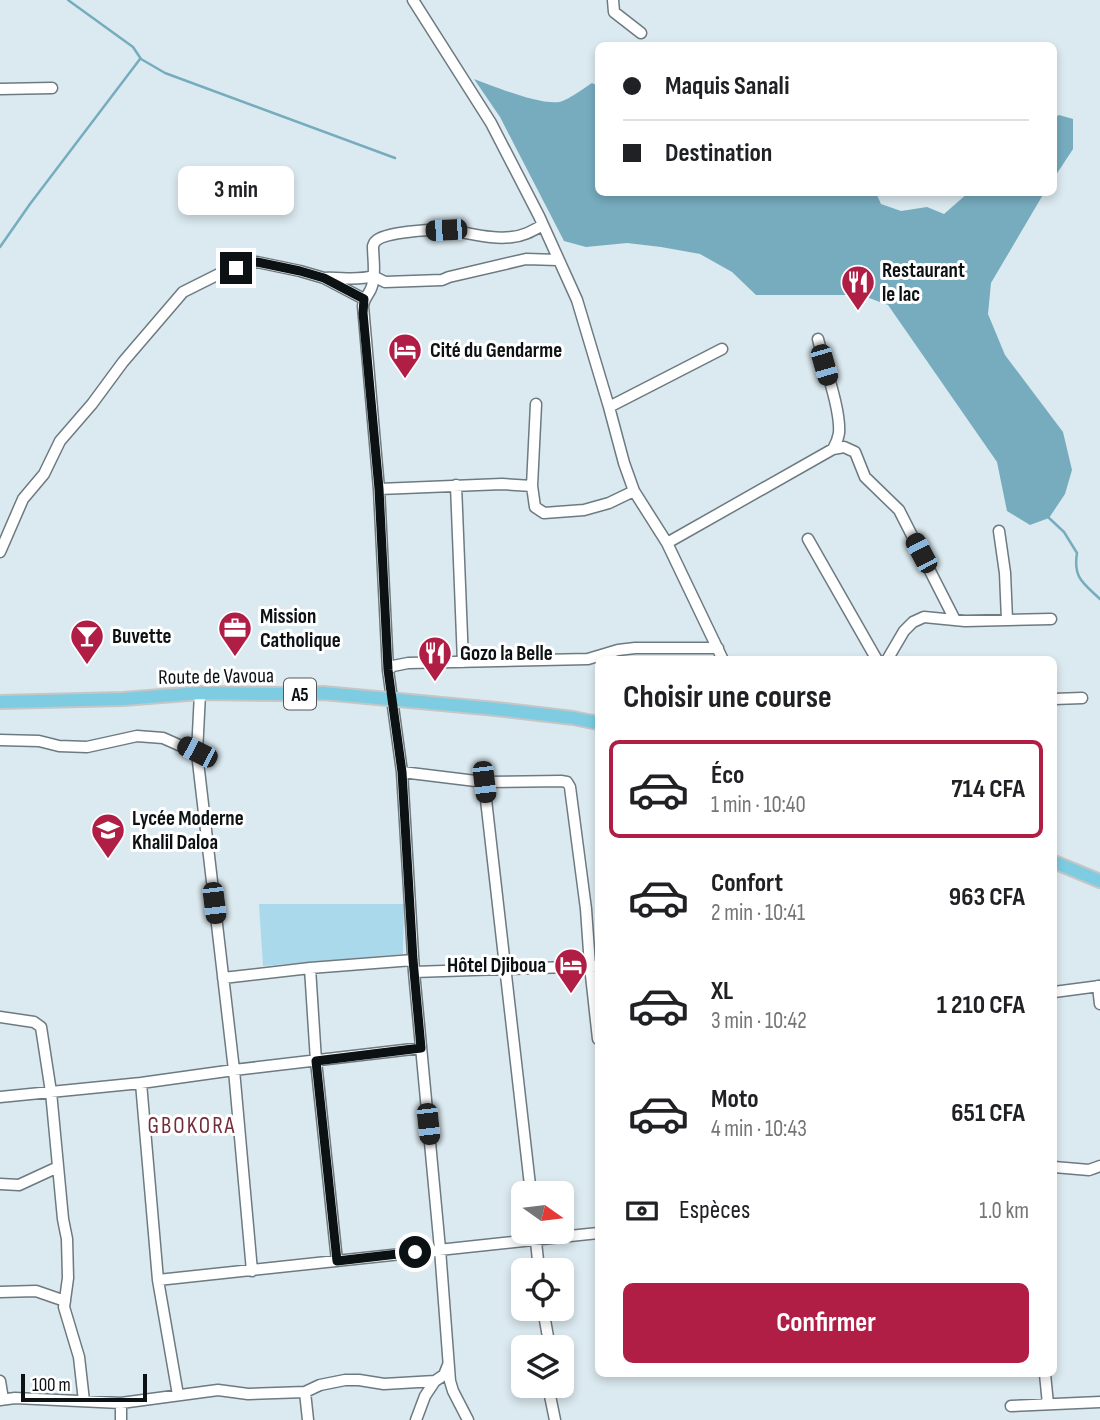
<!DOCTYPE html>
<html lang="fr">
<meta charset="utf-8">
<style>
:root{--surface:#fff;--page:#f6f6f6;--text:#202124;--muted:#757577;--line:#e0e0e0;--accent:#b01d45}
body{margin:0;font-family:"Sofia Sans Condensed",sans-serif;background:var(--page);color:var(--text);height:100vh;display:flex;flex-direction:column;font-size:26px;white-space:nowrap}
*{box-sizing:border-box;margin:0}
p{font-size:23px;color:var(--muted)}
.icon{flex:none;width:38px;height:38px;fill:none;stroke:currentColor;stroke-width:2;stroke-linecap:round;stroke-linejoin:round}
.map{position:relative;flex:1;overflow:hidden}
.panel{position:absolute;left:595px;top:656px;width:462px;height:721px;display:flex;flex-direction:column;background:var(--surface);border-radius:10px;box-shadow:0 4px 10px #0003}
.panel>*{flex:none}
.guide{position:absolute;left:595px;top:42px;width:462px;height:154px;border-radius:10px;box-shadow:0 4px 10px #0003;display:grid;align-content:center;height:154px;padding:0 28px;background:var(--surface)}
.needle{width:46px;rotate:104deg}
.fabs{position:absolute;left:511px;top:1181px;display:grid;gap:14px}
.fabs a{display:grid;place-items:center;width:63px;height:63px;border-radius:10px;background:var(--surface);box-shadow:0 4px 10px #0003;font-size:35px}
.scale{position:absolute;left:21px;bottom:18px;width:126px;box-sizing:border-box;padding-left:7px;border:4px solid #0c1113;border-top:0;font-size:19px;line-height:24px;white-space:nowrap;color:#0c1113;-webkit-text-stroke:5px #fff;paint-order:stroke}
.end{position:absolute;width:32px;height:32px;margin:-16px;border:9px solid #0c1113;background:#fff;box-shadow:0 0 0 4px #fff}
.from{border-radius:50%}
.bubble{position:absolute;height:49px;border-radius:10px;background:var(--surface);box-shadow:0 4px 10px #0003;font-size:23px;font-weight:700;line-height:49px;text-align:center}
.car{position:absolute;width:21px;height:42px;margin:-21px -10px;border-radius:9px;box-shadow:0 0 5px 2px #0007;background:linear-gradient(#222 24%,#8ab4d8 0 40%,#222 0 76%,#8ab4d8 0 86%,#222 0)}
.guide b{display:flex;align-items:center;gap:24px;height:66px;font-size:26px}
.guide b+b{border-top:2px solid var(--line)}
.guide i{width:18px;height:18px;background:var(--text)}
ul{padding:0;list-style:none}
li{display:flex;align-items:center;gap:21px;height:98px;margin:0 14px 10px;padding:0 14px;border:4px solid transparent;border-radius:10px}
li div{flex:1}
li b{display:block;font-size:26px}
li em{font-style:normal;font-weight:700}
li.on{border-color:var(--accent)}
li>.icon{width:63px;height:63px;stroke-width:1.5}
h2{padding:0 28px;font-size:32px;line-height:84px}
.pay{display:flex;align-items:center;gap:18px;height:77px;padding:0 28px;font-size:26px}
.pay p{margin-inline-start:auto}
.cta{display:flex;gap:14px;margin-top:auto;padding:14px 28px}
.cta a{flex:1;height:80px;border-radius:10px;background:var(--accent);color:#fff;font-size:28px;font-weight:700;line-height:80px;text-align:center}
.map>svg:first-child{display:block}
.green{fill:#a9d9ea}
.water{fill:#77acbf}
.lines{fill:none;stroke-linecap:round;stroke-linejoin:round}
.stream{stroke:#77acbf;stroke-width:2.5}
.minor-casing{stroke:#6d7a80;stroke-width:13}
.major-casing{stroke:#c5c6c6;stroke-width:16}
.minor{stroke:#fff;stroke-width:10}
.major{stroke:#7dcce2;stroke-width:12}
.route{stroke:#0c1113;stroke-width:9}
.labels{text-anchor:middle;stroke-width:6;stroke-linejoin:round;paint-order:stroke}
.shield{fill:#fff;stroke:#55585a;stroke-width:2}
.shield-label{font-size:19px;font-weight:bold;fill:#0c1113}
.poi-label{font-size:21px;font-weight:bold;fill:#0c1113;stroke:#fff;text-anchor:start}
.street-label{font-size:21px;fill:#0c1113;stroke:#fff}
.neighbourhood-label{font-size:23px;letter-spacing:2px;fill:#732d39;stroke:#fff}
</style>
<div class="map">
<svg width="1100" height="1420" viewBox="0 0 1100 1420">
<rect width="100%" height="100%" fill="#dbeaf0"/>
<path class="green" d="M259,904H404L403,954L263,966Z"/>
<path class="water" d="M474,79C493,86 539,105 559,102C567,101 584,88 592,83L598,86V192L876,193L881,204L901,211L927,207L944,214L968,193H1044L991,283L988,314L1005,355L1063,432L1072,470L1065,494L1049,518L1030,525L1007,511L997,462L888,305L861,295H756L732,272L700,254L661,247L627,243L586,247L564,241L500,117Z
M1059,115L1073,119V149L1054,178V118Z"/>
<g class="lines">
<path class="stream" d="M68,0L133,47L141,59L165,73L395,158
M0,247L30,204L140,59
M1048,517L1064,532L1077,553C1073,578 1083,583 1100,599"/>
<g class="minor-casing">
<path id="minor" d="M413,0L491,123L539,216L577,300L609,407L624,463L634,491L667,543L723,660
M613,0L614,12L641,33
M0,89L52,88
M324,278C341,277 357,281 373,276L385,282L442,280L449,277L526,259L558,260
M818,339C824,364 841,410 839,433C838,439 836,444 833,449
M609,407L722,349
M456,485L463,662
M532,486L536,404
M379,489L502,484L532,486L535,507L544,513L584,510L609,503L634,491
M999,531L1005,573L1007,620
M808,539L877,660
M667,543L833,449L844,447L855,452L865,477L899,510L955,620
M0,552L23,499L44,474L60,441L92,404L123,362L183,292L221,273L257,262L300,271L324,278L364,299
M887,660L904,631L913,622L924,617L965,621L1051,619
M388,670L393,666L408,663L588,659L618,650L635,648H718
M200,693L197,753L234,1070L252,1271
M1054,699L1082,698
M0,740L39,741L59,746L87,747L137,736L163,738L197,753
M402,772L484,782L531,1194
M484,782L561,781L567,782L570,787L586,909L590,966L598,1039
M310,968L316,1061L337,1261
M414,972L598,966
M223,978L310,968L413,960
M1098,986L1100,1004
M1054,992L1100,986
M0,1017L34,1022L41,1027L51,1092L63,1219L67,1239L68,1278L64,1307L79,1357L84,1401
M141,1083L158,1280L178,1395
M0,1097L141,1083L234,1070L421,1048
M1054,1167L1089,1170L1100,1166
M0,1184L19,1185L58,1167
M535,1232L539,1270
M158,1280L598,1233
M0,1292L36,1291L65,1301
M543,1309L550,1348
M1045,1374L1048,1404
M0,1381L3,1399
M548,1386L555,1420
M305,1392L308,1420
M0,1400L15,1398L121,1403L218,1390L248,1394L305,1392L320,1385L345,1380H359L384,1384L435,1381L444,1375L448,1365
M121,1403V1420
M1011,1406L1100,1402
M416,1420L425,1396L435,1381
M468,1420L453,1391L450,1381L440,1249L414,972L402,772L388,670L379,489L363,306C364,297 370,294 372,286C376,274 373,259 373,246C374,244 374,242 376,241C384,232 433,229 446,230C468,232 490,240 512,237C524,236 532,231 543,225"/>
</g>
<g class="major-casing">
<path id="major" d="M0,702L123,699L200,693L278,694L323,693L496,709L573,718L598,723
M1054,862L1100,881"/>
</g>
<use href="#minor" class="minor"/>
<use href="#major" class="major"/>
</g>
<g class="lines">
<path class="route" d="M236,268L257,262L300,271L324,278L364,299L363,313L379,489L388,670L402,772L413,960L421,1048L316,1061L337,1261L415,1252"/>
</g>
<defs>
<g id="restaurant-pin" transform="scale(1.75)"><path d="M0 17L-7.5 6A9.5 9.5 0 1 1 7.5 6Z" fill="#b01d45" stroke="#fff"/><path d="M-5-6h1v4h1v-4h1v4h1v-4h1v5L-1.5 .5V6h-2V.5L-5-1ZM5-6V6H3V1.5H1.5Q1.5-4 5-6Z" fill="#fff"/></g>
<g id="hotel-pin" transform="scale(1.75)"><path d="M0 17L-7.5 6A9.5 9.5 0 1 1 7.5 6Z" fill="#b01d45" stroke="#fff"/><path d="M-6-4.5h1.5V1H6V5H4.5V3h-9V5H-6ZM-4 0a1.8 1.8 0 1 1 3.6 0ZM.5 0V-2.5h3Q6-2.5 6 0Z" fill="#fff"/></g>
<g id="office-pin" transform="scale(1.75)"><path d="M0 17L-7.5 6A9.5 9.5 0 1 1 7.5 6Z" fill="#b01d45" stroke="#fff"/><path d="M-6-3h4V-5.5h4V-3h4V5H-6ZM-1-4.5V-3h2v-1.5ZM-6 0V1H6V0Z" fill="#fff"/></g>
<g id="bar-pin" transform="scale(1.75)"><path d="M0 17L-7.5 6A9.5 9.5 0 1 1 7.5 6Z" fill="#b01d45" stroke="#fff"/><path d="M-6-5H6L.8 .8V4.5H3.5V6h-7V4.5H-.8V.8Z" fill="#fff"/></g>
<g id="school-pin" transform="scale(1.75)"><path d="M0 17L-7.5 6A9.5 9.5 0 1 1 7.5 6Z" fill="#b01d45" stroke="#fff"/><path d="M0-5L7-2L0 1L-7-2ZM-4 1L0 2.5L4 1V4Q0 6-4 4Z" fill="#fff"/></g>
</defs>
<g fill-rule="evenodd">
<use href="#restaurant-pin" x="858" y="282"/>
<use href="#hotel-pin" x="405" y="350"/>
<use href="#office-pin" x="235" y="628"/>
<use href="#bar-pin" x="87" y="636"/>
<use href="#restaurant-pin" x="435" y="653"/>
<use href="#school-pin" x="108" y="830"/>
<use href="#hotel-pin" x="571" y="965"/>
</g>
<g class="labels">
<rect class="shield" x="284" y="678.5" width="32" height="31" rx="5"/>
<g class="shield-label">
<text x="300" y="701">A5</text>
</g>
<g class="poi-label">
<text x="882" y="277">Restaurant<tspan x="882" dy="24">le lac</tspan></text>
<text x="430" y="357">Cité du Gendarme</text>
<text x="260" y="623">Mission<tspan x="260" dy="24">Catholique</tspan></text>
<text x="112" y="643">Buvette</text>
<text x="460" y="660">Gozo la Belle</text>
<text x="132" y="825">Lycée Moderne<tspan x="132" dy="24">Khalil Daloa</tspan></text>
<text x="546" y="972" text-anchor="end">Hôtel Djiboua</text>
</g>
<g class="street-label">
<text transform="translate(216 676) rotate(-1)" y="7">Route de Vavoua</text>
</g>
<g class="neighbourhood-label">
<text x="192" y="1133">GBOKORA</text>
</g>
</g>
</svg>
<div class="fabs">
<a><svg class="needle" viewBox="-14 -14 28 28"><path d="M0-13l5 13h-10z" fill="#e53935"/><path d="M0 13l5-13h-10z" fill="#757577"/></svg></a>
<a><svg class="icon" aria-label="locate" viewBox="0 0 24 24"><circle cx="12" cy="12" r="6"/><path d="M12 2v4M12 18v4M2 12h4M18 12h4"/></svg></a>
<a><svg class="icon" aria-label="layers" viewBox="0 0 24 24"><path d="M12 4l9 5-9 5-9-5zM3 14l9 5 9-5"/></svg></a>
</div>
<div class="scale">100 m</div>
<i class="end from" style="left:415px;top:1252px"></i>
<i class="end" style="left:236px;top:268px"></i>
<div class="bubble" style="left:178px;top:166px;width:116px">3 min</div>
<i class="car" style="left:446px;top:230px;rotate:267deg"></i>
<i class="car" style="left:824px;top:365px;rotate:164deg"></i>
<i class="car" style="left:921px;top:553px;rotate:332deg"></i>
<i class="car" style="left:197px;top:752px;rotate:297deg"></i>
<i class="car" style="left:484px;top:782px;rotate:173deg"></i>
<i class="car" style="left:214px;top:903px;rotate:173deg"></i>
<i class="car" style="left:428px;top:1124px;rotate:174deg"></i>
<div class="guide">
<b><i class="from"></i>Maquis Sanali</b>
<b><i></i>Destination</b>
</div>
<section class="panel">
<h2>Choisir une course</h2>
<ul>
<li class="on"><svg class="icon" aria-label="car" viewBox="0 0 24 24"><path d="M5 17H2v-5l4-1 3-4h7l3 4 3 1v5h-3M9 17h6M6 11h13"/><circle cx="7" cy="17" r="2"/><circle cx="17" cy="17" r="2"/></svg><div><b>Éco</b><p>1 min · 10:40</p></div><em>714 CFA</em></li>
<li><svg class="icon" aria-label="car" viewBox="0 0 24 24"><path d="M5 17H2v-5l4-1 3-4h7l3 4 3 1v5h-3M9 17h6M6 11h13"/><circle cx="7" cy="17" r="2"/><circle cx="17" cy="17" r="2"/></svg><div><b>Confort</b><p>2 min · 10:41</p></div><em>963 CFA</em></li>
<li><svg class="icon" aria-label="car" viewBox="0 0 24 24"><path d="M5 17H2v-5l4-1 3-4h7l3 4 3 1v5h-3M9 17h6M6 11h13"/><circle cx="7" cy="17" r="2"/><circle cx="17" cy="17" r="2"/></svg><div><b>XL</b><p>3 min · 10:42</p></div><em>1 210 CFA</em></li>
<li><svg class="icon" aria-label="car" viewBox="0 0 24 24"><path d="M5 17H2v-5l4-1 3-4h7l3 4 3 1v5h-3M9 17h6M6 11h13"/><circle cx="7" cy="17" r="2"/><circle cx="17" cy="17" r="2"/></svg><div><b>Moto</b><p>4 min · 10:43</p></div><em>651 CFA</em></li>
</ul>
<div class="pay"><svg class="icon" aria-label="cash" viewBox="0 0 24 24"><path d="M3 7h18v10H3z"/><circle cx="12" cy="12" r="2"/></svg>Espèces<p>1.0 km</p></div>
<div class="cta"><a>Confirmer</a></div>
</section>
</div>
